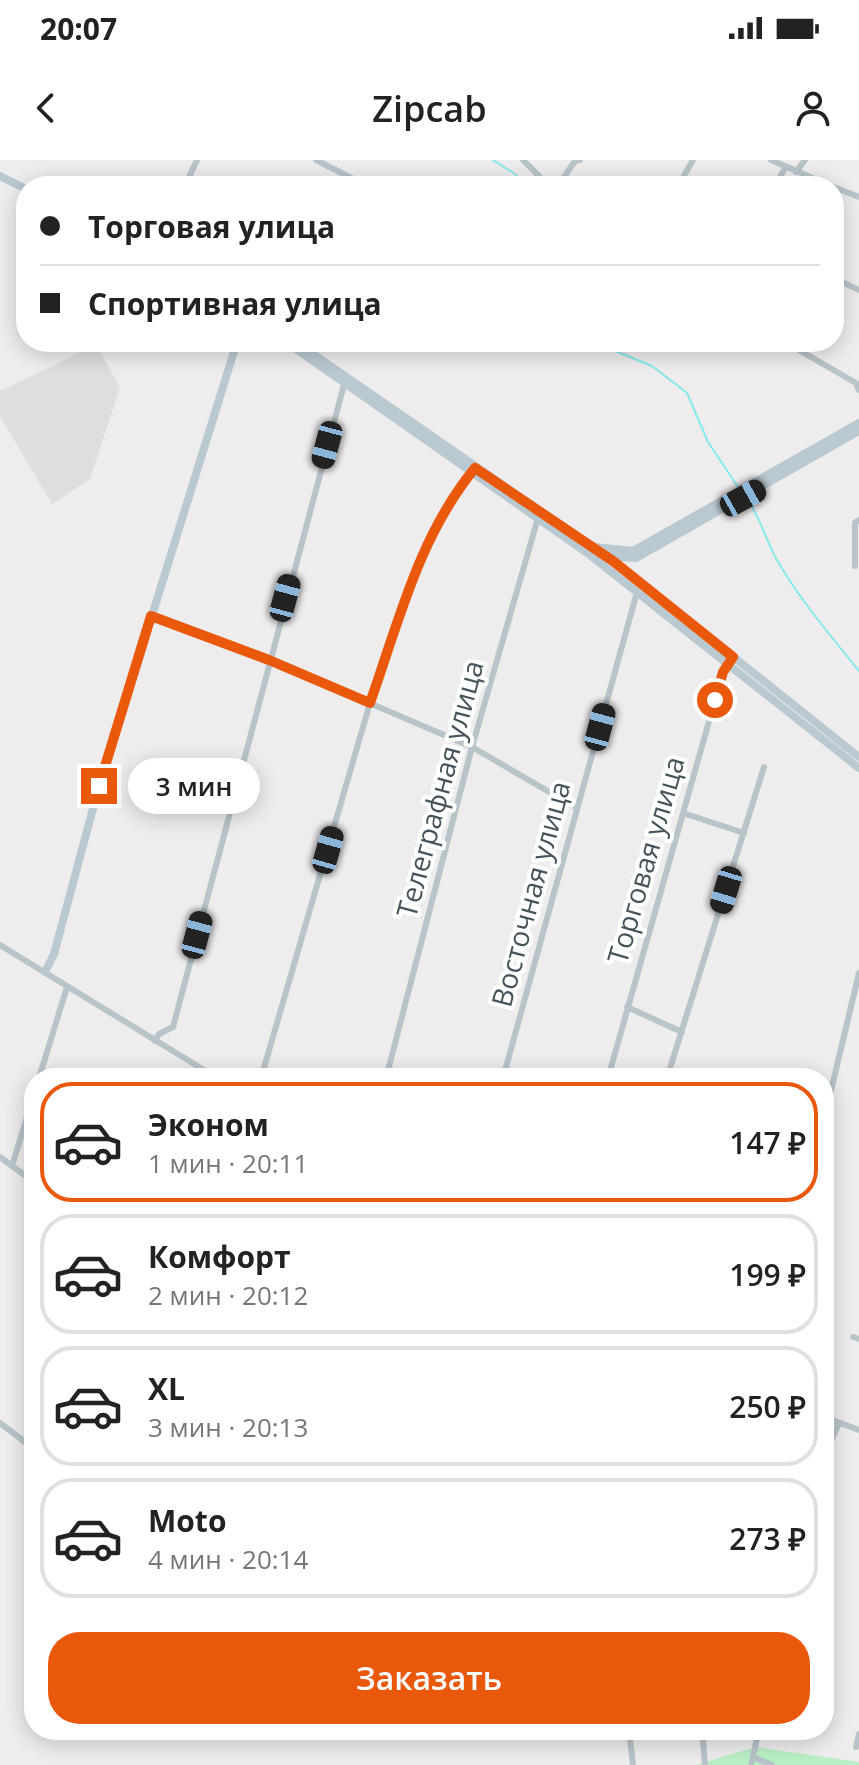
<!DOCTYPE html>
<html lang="ru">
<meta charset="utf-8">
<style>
:root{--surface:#fff;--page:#f6f6f6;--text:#222;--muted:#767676;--line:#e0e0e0;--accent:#ea580c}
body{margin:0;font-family:"Open Sans",sans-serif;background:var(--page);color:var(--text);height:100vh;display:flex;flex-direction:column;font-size:30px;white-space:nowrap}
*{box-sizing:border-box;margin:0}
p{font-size:26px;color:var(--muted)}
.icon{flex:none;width:44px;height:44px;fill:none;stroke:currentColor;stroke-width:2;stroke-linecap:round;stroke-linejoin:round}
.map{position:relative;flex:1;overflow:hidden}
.side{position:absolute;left:24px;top:908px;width:810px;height:672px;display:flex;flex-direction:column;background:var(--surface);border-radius:32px;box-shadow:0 4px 20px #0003}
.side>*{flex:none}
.banner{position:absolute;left:16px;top:16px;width:828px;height:176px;border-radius:32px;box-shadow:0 4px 20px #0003;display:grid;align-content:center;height:176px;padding:0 24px;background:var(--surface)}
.end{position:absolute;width:36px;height:36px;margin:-18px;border:10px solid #ea580c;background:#fff;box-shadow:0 0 0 4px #fff}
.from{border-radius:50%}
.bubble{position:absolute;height:56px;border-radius:28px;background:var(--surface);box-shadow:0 4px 20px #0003;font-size:26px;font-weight:600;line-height:56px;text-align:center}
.car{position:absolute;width:24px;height:48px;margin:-24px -12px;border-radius:10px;box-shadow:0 0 6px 2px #0007;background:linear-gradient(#222 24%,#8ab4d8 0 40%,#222 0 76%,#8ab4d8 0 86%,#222 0)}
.banner b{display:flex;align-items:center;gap:28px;height:76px;font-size:30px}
.banner b+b{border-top:2px solid var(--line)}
.banner i{width:20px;height:20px;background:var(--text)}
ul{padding:14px 0 0;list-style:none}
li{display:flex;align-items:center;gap:24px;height:120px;margin:0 16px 12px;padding:0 8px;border:4px solid var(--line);border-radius:32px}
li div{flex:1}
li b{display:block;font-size:30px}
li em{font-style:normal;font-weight:600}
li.active{border-color:var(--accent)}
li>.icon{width:72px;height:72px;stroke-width:1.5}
.primary-button{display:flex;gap:16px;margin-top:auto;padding:16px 24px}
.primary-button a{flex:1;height:92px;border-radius:32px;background:var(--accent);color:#fff;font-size:32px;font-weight:600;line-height:92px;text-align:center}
.status{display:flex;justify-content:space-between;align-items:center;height:56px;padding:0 40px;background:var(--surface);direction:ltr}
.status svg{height:22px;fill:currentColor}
header{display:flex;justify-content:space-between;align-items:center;height:104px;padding:0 24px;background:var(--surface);font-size:36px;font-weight:600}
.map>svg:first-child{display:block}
.education{fill:#e0dddf}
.green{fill:#b9efc4}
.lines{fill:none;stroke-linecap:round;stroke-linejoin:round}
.stream{stroke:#85eaec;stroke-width:2}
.street{stroke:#b7c4ca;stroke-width:6}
.secondary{stroke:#b9c9d1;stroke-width:8}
.route{stroke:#ea580c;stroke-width:10}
.labels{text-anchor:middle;stroke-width:8;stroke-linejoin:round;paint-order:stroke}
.street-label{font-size:28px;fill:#45545a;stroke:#fff}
</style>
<div class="status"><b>20:07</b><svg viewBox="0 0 49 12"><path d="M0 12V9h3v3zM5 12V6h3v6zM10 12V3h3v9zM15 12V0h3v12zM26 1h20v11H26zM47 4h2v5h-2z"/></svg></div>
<header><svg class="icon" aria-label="back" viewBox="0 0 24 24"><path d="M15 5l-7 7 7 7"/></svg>Zipcab<svg class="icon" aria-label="person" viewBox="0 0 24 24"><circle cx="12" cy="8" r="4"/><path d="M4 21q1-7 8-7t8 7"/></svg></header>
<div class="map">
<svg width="859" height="1605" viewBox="0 0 859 1605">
<rect width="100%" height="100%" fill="#efeced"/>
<path class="education" d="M96,185L120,227L90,319L52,344L0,256V231Z"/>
<path class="green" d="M755,1587L859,1602V1605H696Z"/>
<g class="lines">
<path class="stream" d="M493,0L515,14L524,26
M593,182L652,206L687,233L708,282L738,327
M747,339C762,360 765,379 777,400C800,440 830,475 859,511"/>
<path class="street" d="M316,0L367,26
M523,0L547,24H559L575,1L580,0
M771,0L831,26
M796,12L805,0
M185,26L197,0
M678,26L693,0
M775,26L785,8
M834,27L859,37
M834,118L859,130
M681,182L688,186L690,182
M785,182L856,223L859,230
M855,406V363L859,360
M151,456L269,500L472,587L577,648
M683,653L744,673
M0,785L217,918
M627,847L682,872
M155,881L159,874L173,867L345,221
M39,918L67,827
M261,918L370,543L426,385L452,336L473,311
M386,918L472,587L538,358
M503,918L637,432
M608,918L723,512L733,497
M667,918L764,607
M824,960L859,813
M0,997L34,1022
M12,1006L34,934
M853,1177L859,1179
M824,1257L859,1270
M0,1263L34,1289
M824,1297L839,1263
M629,1570L633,1605
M702,1570L705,1605
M856,1587L859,1574
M753,1597L772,1605
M751,1605L759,1570"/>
<path class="secondary" d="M0,16L26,29
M286,182L590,395L859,608
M303,187L613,401L859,597
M594,387L633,391L859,263
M607,396L636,398L859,271
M45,812L54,794L99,626L237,182"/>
</g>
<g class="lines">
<path class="route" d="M99,626L151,456L269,500L370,543C399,461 419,376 475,308L613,401L733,497L723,512L715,540"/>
</g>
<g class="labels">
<g class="street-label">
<text transform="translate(440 629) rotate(-75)" y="10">Телеграфная улица</text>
<text transform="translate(646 700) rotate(-74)" y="10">Торговая улица</text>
<text transform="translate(531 734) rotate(-75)" y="10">Восточная улица</text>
</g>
</g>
</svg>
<i class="end from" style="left:715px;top:540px"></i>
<i class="end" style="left:99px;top:626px"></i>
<div class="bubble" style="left:128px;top:598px;width:132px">3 мин</div>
<i class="car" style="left:327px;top:285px;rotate:195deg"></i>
<i class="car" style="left:743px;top:338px;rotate:61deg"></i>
<i class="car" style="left:285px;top:438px;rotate:15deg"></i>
<i class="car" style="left:600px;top:567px;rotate:15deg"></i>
<i class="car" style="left:328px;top:690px;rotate:16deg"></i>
<i class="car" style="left:726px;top:730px;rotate:197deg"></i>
<i class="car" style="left:197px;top:775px;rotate:15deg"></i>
<div class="banner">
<b><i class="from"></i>Торговая улица</b>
<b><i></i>Спортивная улица</b>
</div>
<section class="side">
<ul>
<li class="active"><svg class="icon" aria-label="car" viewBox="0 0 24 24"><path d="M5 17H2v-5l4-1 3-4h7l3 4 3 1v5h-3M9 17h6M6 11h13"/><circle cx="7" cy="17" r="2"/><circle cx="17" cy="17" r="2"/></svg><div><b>Эконом</b><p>1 мин · 20:11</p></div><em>147 ₽</em></li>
<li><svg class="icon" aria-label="car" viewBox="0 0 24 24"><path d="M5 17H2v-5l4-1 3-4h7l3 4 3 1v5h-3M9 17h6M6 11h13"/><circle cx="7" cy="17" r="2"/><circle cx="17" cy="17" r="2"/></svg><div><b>Комфорт</b><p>2 мин · 20:12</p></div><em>199 ₽</em></li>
<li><svg class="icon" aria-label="car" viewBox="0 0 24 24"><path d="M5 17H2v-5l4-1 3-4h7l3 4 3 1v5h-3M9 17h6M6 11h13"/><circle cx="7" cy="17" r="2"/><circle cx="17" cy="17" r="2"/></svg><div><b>XL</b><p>3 мин · 20:13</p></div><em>250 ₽</em></li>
<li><svg class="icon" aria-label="car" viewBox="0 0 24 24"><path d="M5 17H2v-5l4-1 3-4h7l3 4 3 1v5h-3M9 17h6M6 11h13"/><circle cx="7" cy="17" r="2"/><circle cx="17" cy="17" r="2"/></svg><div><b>Moto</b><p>4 мин · 20:14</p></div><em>273 ₽</em></li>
</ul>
<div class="primary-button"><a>Заказать</a></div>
</section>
</div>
